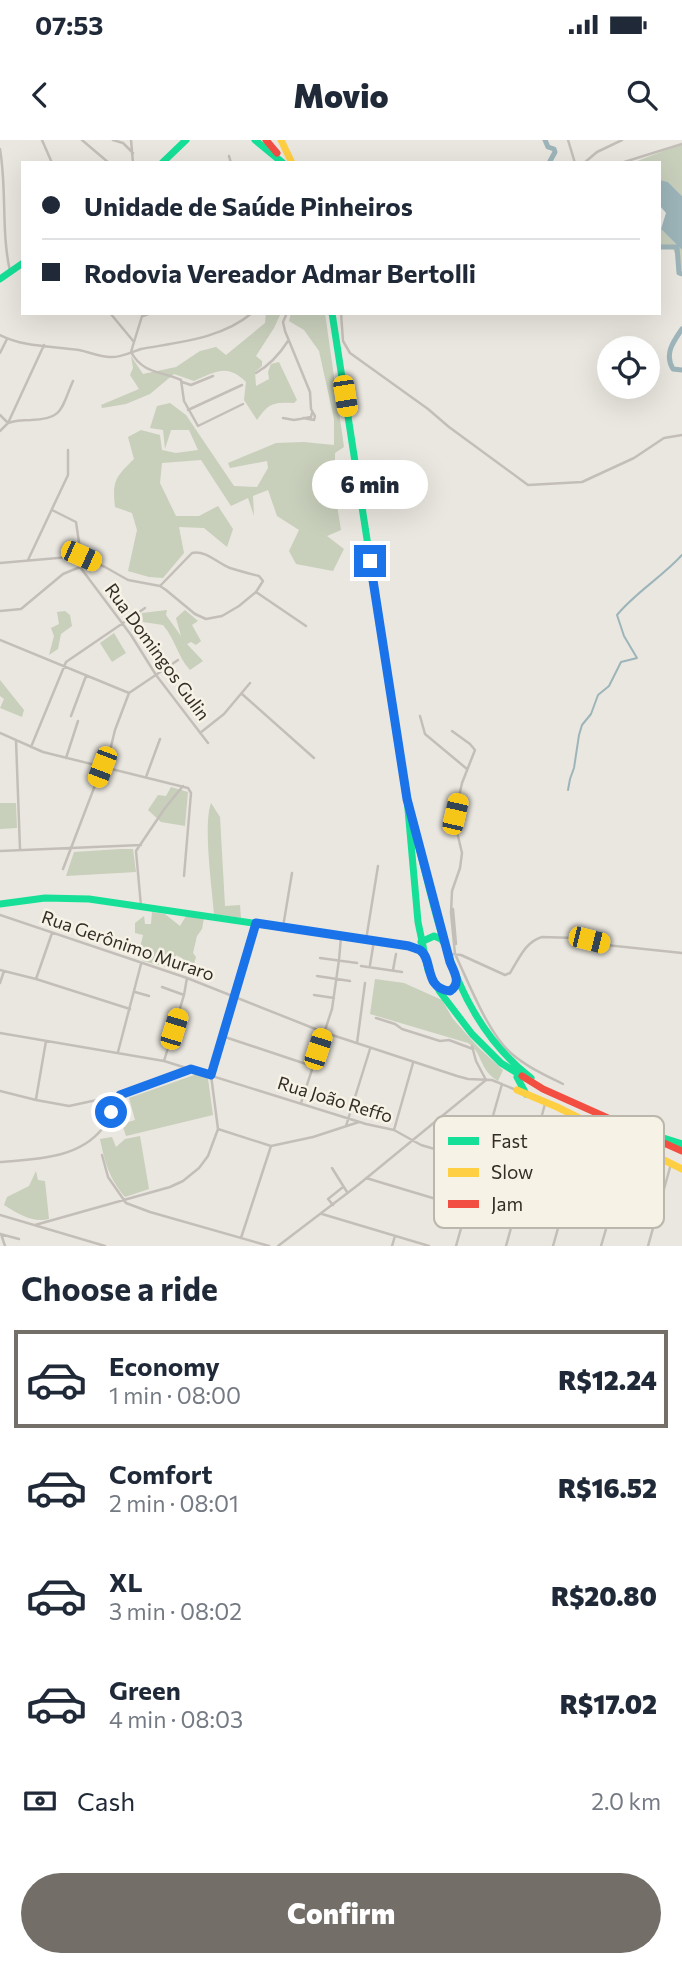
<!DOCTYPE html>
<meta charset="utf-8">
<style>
:root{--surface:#fff;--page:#f6f6f7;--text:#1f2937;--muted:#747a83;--line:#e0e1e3;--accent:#736e68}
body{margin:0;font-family:Commissioner,sans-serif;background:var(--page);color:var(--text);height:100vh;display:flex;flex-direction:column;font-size:26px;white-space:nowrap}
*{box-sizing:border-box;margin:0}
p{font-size:23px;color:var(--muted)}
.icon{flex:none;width:38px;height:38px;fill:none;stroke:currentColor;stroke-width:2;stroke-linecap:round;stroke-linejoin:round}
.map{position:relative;height:1106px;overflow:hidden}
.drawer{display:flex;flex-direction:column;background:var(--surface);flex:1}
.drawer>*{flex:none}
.banner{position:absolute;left:21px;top:21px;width:640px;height:154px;border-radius:0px;box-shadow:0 7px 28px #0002;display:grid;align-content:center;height:154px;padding:0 21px;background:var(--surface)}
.buttons{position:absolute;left:597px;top:196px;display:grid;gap:14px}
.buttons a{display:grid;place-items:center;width:63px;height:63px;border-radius:50%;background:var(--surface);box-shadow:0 7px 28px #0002;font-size:35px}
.end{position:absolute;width:32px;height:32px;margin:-16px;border:9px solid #1a73e8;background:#fff;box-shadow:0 0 0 4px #fff}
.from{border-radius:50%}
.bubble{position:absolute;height:49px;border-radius:24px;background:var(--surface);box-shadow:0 7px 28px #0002;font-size:23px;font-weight:800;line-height:49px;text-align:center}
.car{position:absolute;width:21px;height:42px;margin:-21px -10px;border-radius:9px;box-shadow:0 0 5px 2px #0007;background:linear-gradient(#f5c518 24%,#345 0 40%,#f5c518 0 76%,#345 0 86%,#f5c518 0)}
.banner b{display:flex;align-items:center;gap:24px;height:66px;font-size:26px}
.banner b+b{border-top:2px solid var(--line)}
.banner i{width:18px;height:18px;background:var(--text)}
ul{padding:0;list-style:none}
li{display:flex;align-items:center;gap:21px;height:98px;margin:0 14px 10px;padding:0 7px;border:4px solid transparent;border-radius:0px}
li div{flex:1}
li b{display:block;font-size:26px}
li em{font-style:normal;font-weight:800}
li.current{border-color:var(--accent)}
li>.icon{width:63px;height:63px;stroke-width:1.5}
h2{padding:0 21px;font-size:32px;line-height:84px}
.pay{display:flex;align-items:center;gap:18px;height:77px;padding:0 21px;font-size:26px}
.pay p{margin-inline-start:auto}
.button{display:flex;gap:14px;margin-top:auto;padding:14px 21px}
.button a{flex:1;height:80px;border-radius:42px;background:var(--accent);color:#fff;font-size:28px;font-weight:800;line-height:80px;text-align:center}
.status{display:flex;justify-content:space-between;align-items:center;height:49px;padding:0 35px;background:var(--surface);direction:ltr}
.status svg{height:19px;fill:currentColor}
header{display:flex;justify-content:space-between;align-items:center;height:91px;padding:0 21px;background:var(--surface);font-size:32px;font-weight:800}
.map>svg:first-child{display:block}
.green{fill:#c8cfbb}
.water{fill:#9db5ba}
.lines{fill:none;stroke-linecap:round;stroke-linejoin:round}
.stream{stroke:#9db5ba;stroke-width:2}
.river{stroke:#9db5ba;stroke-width:5}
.street{stroke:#c3bfb8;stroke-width:2.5}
.fast{stroke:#16e098;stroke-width:7}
.slow{stroke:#ffcf43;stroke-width:7}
.jam{stroke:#f24e42;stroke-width:7}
.route{stroke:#1a73e8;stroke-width:9}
.labels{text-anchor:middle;stroke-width:5;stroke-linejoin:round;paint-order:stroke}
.street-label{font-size:18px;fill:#332d27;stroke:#f7f2e6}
.key{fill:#f7f2e6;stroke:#bcb7ad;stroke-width:2}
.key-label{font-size:19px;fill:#332d27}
</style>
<div class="status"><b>07:53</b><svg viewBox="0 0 49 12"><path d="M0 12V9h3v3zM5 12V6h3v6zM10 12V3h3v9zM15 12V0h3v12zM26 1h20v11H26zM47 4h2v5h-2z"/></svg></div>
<header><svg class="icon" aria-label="back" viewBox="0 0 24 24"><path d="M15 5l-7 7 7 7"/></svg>Movio<svg class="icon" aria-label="search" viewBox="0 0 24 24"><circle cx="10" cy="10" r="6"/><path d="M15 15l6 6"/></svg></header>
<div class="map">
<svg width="682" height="1106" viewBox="0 0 682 1106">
<rect width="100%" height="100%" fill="#eae7e0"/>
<path class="green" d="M682,4V56L668,42L660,40V23H632Z
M660,88L682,110V136L679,135L677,118L673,109L667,107L660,108Z
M266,173H281L274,188L256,216L262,221V226L255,232L256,246L269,239L268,232L271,224L279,222L297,260L294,263C273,262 269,263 257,280L244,260L246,242C227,223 215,232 194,241L174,234L150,254L126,264L102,268L101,265L139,249L130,235L133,228L131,216L143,234L176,227L200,211L216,207L226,215L265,183Z
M291,173H325L344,307L335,313V353L341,390L327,396L344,409L333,431L296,424L289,411L299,390L277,376L268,350L253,356L254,376L248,358L231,366L201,320L162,323L160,343L176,376H199L218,366L233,389L227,407L204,388L179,387L184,413L163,438L149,437L128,431L137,390L132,373L115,367C112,340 116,337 134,319L128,297L141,290L160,295L162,310L176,313L198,310L189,290H171L165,309L163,290L150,288L157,266L170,263L186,275L234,346L257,347L268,328L267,321L230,328L228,323L276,303L304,302L334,305V279L319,211L304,190L289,181Z
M167,470L166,475L181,496L176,478L185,470L198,481L192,485L201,501L196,505L191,502L187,504L203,521L190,530C177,516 176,500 163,485L143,482L142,473Z
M65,471L70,475L72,486L61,494L58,509L49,515L54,496L51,488L59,484L57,472Z
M114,493L126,513L112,522L100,503Z
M0,540L24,570L22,577L0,568L4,559L0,556Z
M171,647L188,652L185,686L161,682L148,670L158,655L166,656Z
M0,663H16L17,688L0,689Z
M211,663L220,677L225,766L240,765L241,778L214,774C212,747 203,686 211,663Z
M120,709H133L136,732L66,736L74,712Z
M152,772L165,774L180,786L186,776L204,778L202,789L197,796L193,813L196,817L193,827L184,823L182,818L176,815L174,829L143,821L139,812L143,795L135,793V783L144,776L145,784H151Z
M375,839L404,843L442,860L453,879L479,908L503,930L498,941C478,929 484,914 468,903L370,874Z
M197,934L208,939L213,975L126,996L122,984L135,980L129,958Z
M140,996L149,1049L125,1057C109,1038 105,1023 100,999L112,997L116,1007L125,999Z
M36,1031L38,1040L45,1041L49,1079C33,1083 18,1074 4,1065L7,1057L29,1046Z"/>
<path class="water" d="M660,40L668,42L682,56V110L661,89L666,73L660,66Z"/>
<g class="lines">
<path class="stream" d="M568,650L570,639L574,628L579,595L582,585L591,574L598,555L609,546L621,522L637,518L624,496L617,475C636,452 662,437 682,415"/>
<path class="river" d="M545,0L548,7L554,9L555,12L549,23
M660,107H677L679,133L682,134
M682,189C673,202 664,214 673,229L682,230"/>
<path class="street" d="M42,0L52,23
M82,0L109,23
M113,0L123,3L133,13
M131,0L133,23
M568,0L575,23
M0,9C7,50 1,91 10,131
M229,16L231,23
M584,23L597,12L622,0
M621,23L682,4
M110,173L134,202L131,212C143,234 161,231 181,240L184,261L198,286L243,264
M287,173L283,182L285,191L310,252L311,269L315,276L314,280L303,278
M341,173L343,201L350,213L428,269L449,287L528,345L582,342L634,318L664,298L682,295
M143,176L151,173
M0,195C23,207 53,206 79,210C89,212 100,217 110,217C120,218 131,212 141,209C179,202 221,199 252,173
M134,202L143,173
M0,213L7,199
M256,233C270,225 279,215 288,201
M182,242L191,245L213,236
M188,270L242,245
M0,275L8,283C16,280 22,280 31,280C64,279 61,268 73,241
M283,278L294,280L311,277L312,273
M0,291L8,283L44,205
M52,370L76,382L81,416L80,427L131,495L156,535L208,603
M28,420L68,335V310
M0,423L81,416L105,427L128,440L160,446L166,450L195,474L206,479L222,476L239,466L256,452L263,441L259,436C250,434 240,431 230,428C217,423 206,410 192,413L160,446
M256,452L306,486
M0,471L21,469L63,434L80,427
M0,500L129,553
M242,554L314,618
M71,576L86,536
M420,576L425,594L467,629
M452,591L470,604L475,610L462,643L454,679L462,713L460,728L452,751L451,773L455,814
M0,593L43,612L188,648L191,653L184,736
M200,593L224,574L250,543
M16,600L20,709
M31,607L66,522L145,468
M66,618L78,581
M106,627L115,590L129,553L178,520
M146,637L160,599
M0,711L141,705
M63,729L102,627
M141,766L136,711L165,668L183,646
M453,769L456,804
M0,775L187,838L323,892L457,936L468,939L492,940L516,950
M283,787L292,733
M366,800L378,726
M451,814L461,815L505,835L510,833C519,819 525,802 542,797L575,798L606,805L682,813
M455,814C469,843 488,894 512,914C527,927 545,935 563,944
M320,818L357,823
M370,825L374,801
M361,826L402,832
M0,830L36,839L130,869
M393,830L396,814
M317,836L350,841
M36,839L52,793
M0,843L4,831
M162,847L184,855
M135,852L149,856
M314,855L334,858
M376,878L395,884L402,889L440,901L449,900L473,909
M0,893L164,921L366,984L394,990L421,1005L496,1027L568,1054L655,1079
M222,896L312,926
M357,903L365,843
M472,906L476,921L486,940
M118,912L141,824
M164,921L184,855L187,838
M0,951L36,960L69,966L120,955L189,930
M36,959L46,901
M99,960L108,967L111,972
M301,963L332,869L339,820L341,797
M346,986L370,909
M218,989L271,1006L313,997L359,982
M394,990L413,923
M102,1015L108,1037L126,1063L150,1072L269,1106
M0,1022C35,1019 78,1019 102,989C109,979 114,966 120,955
M332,1028L347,1052
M366,1038L466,1068
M333,1065L328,1059L343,1047
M322,1074L429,1106
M0,1075L105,1106
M35,1085L170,1047L183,1041L199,1028L208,1016L218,989L211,935L256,783
M0,1094L19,1099
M1,1094L5,1106
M241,1098L271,1006
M278,1106L358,1045L486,940
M392,1106L395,1096
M456,1106L502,944
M506,1106L545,964
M553,1106L588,982
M601,1106L631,1004
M648,1106L671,1024"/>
<path class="fast" d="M255,0L283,23
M162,23L186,0
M0,139L23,123
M332,173L407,658L418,782L428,830L440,852L472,894L501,923L522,936
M413,684C438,777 450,875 531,938
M0,764L45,758L89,759L409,806L419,810L423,814
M421,802L434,796L441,799L444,803
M438,847L450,851L454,848L457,839
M517,937L526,954
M654,995L682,1004"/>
<path class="slow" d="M281,0L292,23
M517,950L557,967L682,1029"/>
<path class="jam" d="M266,0L277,13
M522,936L543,949L682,1011"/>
</g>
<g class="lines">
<path class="route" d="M111,972L120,955L191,929L211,935L256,783L409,806C411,807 418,809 420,810C434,820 423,848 450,851C462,843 454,832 450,822L407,659L370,421"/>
</g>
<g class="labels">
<g class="street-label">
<text transform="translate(157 512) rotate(54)" y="6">Rua Domingos Gulin</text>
<text transform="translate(128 806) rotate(19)" y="6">Rua Gerônimo Muraro</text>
<text transform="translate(335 960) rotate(17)" y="6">Rua João Reffo</text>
</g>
</g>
<rect x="434" y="976" width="230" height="112" rx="10" class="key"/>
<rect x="448" y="997" width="31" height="8" fill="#16e098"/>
<rect x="448" y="1028" width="31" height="9" fill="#ffcf43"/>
<rect x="448" y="1060" width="31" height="8" fill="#f24e42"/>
<g class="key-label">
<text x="491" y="1008">Fast</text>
<text x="491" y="1039">Slow</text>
<text x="491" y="1071">Jam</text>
</g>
</svg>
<div class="buttons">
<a><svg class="icon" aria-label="locate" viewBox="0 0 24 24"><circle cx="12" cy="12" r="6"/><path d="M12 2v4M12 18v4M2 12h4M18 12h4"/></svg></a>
</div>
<i class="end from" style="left:111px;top:972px"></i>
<i class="end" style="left:370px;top:421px"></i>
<div class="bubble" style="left:312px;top:320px;width:116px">6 min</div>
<i class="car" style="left:345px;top:256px;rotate:171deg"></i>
<i class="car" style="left:81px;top:416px;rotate:114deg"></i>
<i class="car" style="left:102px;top:627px;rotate:201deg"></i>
<i class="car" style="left:455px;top:674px;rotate:13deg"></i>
<i class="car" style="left:589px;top:800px;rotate:104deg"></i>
<i class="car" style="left:174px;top:889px;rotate:17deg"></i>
<i class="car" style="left:318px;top:909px;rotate:18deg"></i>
<div class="banner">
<b><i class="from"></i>Unidade de Saúde Pinheiros</b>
<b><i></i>Rodovia Vereador Admar Bertolli</b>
</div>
</div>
<section class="drawer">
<h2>Choose a ride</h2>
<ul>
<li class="current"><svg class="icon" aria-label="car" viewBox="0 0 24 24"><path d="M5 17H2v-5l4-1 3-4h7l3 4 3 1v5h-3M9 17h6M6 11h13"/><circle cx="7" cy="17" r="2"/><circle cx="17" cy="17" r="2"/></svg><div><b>Economy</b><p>1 min · 08:00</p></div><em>R$12.24</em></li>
<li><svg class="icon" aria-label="car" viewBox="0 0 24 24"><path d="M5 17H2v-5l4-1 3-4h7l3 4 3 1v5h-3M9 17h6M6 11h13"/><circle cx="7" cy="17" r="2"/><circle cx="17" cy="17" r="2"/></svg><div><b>Comfort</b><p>2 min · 08:01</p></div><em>R$16.52</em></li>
<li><svg class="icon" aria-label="car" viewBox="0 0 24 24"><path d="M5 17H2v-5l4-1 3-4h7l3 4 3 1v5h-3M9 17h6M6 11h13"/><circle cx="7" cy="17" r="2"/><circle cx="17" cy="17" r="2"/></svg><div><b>XL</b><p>3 min · 08:02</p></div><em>R$20.80</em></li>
<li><svg class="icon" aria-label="car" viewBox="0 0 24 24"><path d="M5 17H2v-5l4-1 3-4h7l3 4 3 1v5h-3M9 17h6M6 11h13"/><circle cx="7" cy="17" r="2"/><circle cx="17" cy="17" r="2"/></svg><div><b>Green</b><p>4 min · 08:03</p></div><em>R$17.02</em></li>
</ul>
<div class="pay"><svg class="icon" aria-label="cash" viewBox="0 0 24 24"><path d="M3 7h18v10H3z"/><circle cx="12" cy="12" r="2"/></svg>Cash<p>2.0 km</p></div>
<div class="button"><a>Confirm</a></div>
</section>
